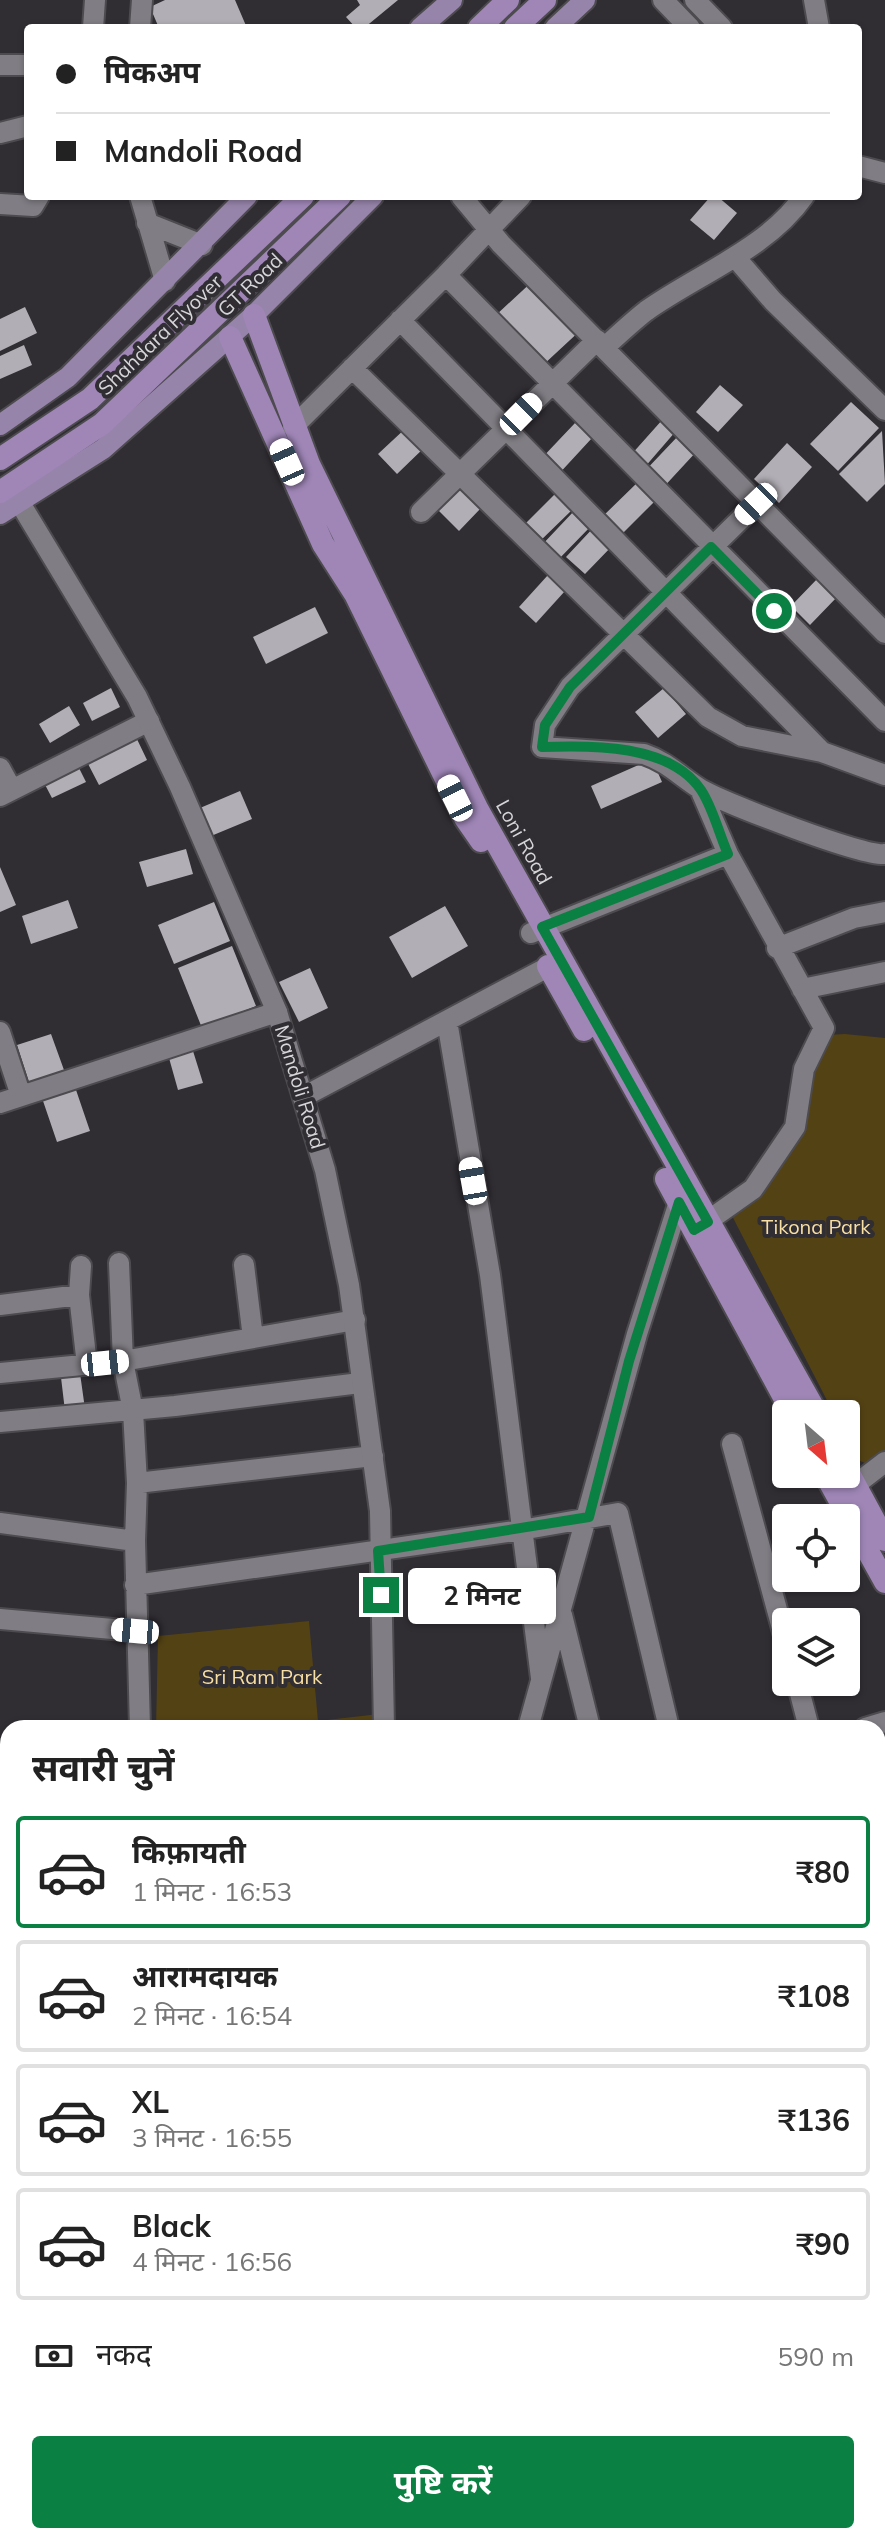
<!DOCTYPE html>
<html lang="hi">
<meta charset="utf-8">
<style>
:root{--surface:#fff;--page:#f2f2f2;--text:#222;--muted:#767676;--line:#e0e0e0;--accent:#0b8043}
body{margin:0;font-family:Mulish,"Noto Sans Devanagari",sans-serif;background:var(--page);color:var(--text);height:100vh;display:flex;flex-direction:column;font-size:30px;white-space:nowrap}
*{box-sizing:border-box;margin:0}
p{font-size:26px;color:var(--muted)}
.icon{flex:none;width:44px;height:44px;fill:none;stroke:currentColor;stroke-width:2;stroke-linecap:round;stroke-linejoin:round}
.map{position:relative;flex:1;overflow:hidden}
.sheet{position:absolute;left:0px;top:1720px;width:886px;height:824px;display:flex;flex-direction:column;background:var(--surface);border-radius:24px 24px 0 0;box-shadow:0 2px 6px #0004}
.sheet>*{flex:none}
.guide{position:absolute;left:24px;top:24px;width:838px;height:176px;border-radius:8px;box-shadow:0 2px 6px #0004;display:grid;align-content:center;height:176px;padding:0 32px;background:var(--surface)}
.needle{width:52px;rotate:152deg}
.tools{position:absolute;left:772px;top:1400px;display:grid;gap:16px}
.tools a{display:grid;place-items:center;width:88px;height:88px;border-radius:8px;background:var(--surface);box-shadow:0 2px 6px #0004;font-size:40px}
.end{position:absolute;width:36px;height:36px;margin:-18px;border:10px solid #0b8043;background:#fff;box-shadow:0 0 0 4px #fff}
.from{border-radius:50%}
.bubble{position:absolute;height:56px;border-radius:8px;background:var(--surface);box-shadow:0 2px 6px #0004;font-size:26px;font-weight:700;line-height:56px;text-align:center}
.car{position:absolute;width:24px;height:48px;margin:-24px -12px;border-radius:10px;box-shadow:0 0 6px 2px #0007;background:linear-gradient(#fff 24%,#345 0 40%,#fff 0 76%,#345 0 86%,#fff 0)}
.guide b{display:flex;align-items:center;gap:28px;height:76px;font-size:30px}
.guide b+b{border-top:2px solid var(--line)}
.guide i{width:20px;height:20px;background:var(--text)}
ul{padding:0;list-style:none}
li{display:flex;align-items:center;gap:24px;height:112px;margin:0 16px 12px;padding:0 16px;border:4px solid var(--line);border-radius:8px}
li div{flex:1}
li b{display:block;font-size:30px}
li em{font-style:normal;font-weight:700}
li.active{border-color:var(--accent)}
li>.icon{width:72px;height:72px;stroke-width:1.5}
h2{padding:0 32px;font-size:36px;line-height:96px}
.pay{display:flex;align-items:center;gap:20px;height:88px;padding:0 32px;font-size:30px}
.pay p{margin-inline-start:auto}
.cta{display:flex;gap:16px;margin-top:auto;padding:16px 32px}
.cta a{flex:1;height:92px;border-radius:8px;background:var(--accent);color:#fff;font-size:32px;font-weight:700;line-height:92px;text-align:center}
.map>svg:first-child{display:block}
.green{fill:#534214}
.building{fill:#b2aeb5}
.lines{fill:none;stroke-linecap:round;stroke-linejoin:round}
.service-casing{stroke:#4d4b4f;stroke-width:15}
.minor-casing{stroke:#4d4b4f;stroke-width:24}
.tertiary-casing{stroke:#4d4b4f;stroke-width:24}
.primary-casing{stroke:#4d4b4f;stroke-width:24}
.trunk-casing{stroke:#4d4b4f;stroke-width:26}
.service{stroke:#807d84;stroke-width:11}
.minor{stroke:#807d84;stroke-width:20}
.tertiary{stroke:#807d84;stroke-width:20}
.primary{stroke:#9784aa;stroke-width:20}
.trunk{stroke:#9f86b7;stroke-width:22}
.route{stroke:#0b8043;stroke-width:10}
.labels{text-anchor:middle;stroke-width:8;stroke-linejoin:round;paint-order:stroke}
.street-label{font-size:20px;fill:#d6d5d8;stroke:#302d33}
.park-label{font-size:20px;fill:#f8dfa3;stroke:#302d33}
</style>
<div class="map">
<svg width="885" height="2544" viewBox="0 0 885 2544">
<rect width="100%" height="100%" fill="#302d33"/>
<path class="green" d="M845,1034L885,1038V1454L865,1463L858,1460L846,1437V1414H834L729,1210L760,1184L828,1035Z
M309,1621L318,1721L379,1714V1728H156L158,1636Z"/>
<path class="building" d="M165,0H235L247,28H159L150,7Z
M357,0H398L364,28H356L346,17L360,5Z
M711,196H717L737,213L714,240L690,220Z
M536,278L583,328L542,366L495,316Z
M25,307L37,333L0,351V319Z
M24,345L32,365L0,379V356Z
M720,385L743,405L718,432L696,412Z
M851,402L879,428L838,471L810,444Z
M663,419L676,431L644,468L630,456Z
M575,423L592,438L556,477L539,461Z
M407,427L426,446L397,474L378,454Z
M882,431L885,484L867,502L839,474Z
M679,435L697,451L660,491L642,474Z
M787,443L812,467L779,503L754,479Z
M639,481L657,499L618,538L600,519Z
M460,488L481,508L459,531L438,510Z
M557,492L573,509L536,545L520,529Z
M575,510L591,526L556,562L540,547Z
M595,526L614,544L585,574L566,557Z
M548,575L565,591L536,623L519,607Z
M819,577L838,596L810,625L791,606Z
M315,607L328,633L266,664L253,637Z
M111,688L120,707L92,721L83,703Z
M664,688L686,714L658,738L635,712Z
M69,706L80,725L50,743L39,724Z
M135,735L147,760L99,785L86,760Z
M652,759L662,782L601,809L591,786Z
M76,762L86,782L52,798L42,779Z
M240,791L252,819L211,836L200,808Z
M186,849L193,874L147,887L139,862Z
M0,867L16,905L0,912Z
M68,900L78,928L31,944L22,916Z
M214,902L230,941L174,964L158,925Z
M445,906L468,946L412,978L389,937Z
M232,946L256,1006L202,1028L178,968Z
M310,968L328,1008L299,1022L279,982Z
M51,1034L64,1070L29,1082L17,1045Z
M193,1051L203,1083L178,1090L169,1058Z
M75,1087L90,1131L57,1142L42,1098Z
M79,1366L85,1409L65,1411L60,1369Z
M0,1977H8V2009L0,2008Z
M878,2038L885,2064L878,2066Z
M0,2076L8,2077V2092L0,2091Z
M0,2096L8,2098V2121L0,2120Z
M0,2125L8,2127V2150L0,2148Z
M0,2154L8,2155L7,2180L0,2179Z
M0,2267L8,2268V2293H0Z
M1,2418H8V2450L0,2449Z"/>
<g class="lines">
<g class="service-casing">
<path id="service" d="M878,1934L885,1959
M878,2077L885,2075"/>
</g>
<g class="minor-casing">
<path id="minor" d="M814,0L819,28
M93,28L95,0
M140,28L142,0
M0,65H28
M0,133L28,126
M140,196L165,281
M461,196L501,244L885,633
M0,204L33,206L39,196
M147,223L202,245
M735,257L773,301L885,410
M446,275L521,196
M400,320L822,752L885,775
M605,347C618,335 632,322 646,311C698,274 767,249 804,196
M352,368L708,717L742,736L822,752
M293,427L446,275L885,721
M756,504L570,687L545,725L542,747L644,754C668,762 682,778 702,790C727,804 863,857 885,854
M421,512L597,340
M0,768L12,790
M0,796L149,721
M531,933L728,854
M777,948L854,918L885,912
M802,989L885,972
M447,1021L490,1275L541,1678
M0,1032L21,1096
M303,1097L548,967
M0,1103L277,1012
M695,1230L753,1189L795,1127L804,1069L824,1028L728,854L700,789
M119,1263L123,1361L133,1411L137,1483
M244,1265L253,1338
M81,1266L79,1295L87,1365
M0,1305L79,1295
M0,1373L123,1361L355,1320
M0,1422L175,1406L360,1383
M732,1444L786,1643
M855,1485L885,1462
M0,1523L135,1541L137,1483L373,1456
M135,1541L140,1728
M135,1585L521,1530L618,1513L669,1728
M562,1615L590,1728
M0,1619L135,1631
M797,1682L809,1728
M528,1728L637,1334L679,1202
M865,1728L885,1722
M878,1750L885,1766
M0,1766L8,1767
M0,1966L8,1967
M878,2101L885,2100
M878,2171L885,2170
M878,2229L885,2258
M0,2306L8,2307
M878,2373L885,2372
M0,2417L8,2376
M878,2424L885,2423
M0,2467H8
M878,2482L885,2481
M608,2536L609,2544
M706,2536L708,2544
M130,2544L131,2536
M260,2544V2536
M423,2544L424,2536"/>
</g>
<g class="tertiary-casing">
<path id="tertiary" d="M663,0L690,28
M695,0L722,28
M858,166L885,173
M20,503L137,697L180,787L277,1012L325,1170L349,1285L380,1511L384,1728
M327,2544V2536"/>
</g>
<g class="primary-casing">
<path id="primary" d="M420,28L452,0
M555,28L585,0
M0,425L68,377L247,196
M0,514L103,449L254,315L373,196"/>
</g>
<g class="trunk-casing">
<path id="trunk" d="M479,28L508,0
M515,28L545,0
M254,315L309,464L478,810L817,1414
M230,337L323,544L355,594L465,818L481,841
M0,459L90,399L303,196
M0,492L102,424L340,196
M548,966L584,1030
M666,1179L793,1414
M846,1468L885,1540
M825,1474L885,1582"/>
</g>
<use href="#service" class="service"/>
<use href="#minor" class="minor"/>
<use href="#tertiary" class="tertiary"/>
<use href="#primary" class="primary"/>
<use href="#trunk" class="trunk"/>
</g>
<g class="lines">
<path class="route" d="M381,1595L378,1551L589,1517L629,1361L679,1202L694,1230L708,1222L542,927L728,854C719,834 713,808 701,790C670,744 591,745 542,747L545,725L570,687L711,547L774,611"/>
</g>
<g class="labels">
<g class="street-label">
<text transform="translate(250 285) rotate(-44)" y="7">GT Road</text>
<text transform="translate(160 335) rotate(-44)" y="7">Shahdara Flyover</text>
<text transform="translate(524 842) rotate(61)" y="7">Loni Road</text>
<text transform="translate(300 1087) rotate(73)" y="7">Mandoli Road</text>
</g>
<g class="park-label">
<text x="816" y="1234">Tikona Park</text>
<text x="262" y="1684">Sri Ram Park</text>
</g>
</g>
</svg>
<div class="tools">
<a><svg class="needle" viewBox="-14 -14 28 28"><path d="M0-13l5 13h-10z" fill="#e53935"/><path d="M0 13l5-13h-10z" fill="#767676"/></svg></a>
<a><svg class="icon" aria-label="locate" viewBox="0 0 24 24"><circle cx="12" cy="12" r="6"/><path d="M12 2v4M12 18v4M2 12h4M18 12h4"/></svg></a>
<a><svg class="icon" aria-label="layers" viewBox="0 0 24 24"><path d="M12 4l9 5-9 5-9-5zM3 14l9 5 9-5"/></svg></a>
</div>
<i class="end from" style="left:774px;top:611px"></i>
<i class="end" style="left:381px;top:1595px"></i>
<div class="bubble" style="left:408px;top:1568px;width:148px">2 मिनट</div>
<i class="car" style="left:521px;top:414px;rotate:45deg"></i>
<i class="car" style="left:287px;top:462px;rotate:336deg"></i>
<i class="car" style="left:756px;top:504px;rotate:226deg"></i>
<i class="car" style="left:455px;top:798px;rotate:334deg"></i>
<i class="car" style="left:473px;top:1181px;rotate:350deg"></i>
<i class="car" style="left:105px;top:1363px;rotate:84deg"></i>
<i class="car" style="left:135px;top:1631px;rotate:275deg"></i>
<div class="guide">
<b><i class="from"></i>पिकअप</b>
<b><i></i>Mandoli Road</b>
</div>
<section class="sheet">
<h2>सवारी चुनें</h2>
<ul>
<li class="active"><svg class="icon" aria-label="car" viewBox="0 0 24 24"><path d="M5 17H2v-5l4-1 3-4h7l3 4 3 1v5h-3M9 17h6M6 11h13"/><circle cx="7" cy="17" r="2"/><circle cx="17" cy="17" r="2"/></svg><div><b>किफ़ायती</b><p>1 मिनट · 16:53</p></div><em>₹80</em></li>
<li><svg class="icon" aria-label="car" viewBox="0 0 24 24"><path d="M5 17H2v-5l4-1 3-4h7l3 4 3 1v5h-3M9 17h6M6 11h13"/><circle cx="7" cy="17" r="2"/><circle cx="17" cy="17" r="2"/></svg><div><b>आरामदायक</b><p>2 मिनट · 16:54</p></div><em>₹108</em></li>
<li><svg class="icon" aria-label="car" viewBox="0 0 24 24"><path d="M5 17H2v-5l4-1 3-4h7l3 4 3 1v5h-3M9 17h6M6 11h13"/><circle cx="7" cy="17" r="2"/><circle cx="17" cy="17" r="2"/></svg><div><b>XL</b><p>3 मिनट · 16:55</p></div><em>₹136</em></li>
<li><svg class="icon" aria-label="car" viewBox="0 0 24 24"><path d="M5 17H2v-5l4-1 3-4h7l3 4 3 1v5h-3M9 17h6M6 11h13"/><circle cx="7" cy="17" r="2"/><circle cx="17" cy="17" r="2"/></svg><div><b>Black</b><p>4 मिनट · 16:56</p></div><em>₹90</em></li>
</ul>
<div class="pay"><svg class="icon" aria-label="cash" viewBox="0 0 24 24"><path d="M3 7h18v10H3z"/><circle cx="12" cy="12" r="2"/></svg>नकद<p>590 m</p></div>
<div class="cta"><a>पुष्टि करें</a></div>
</section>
</div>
